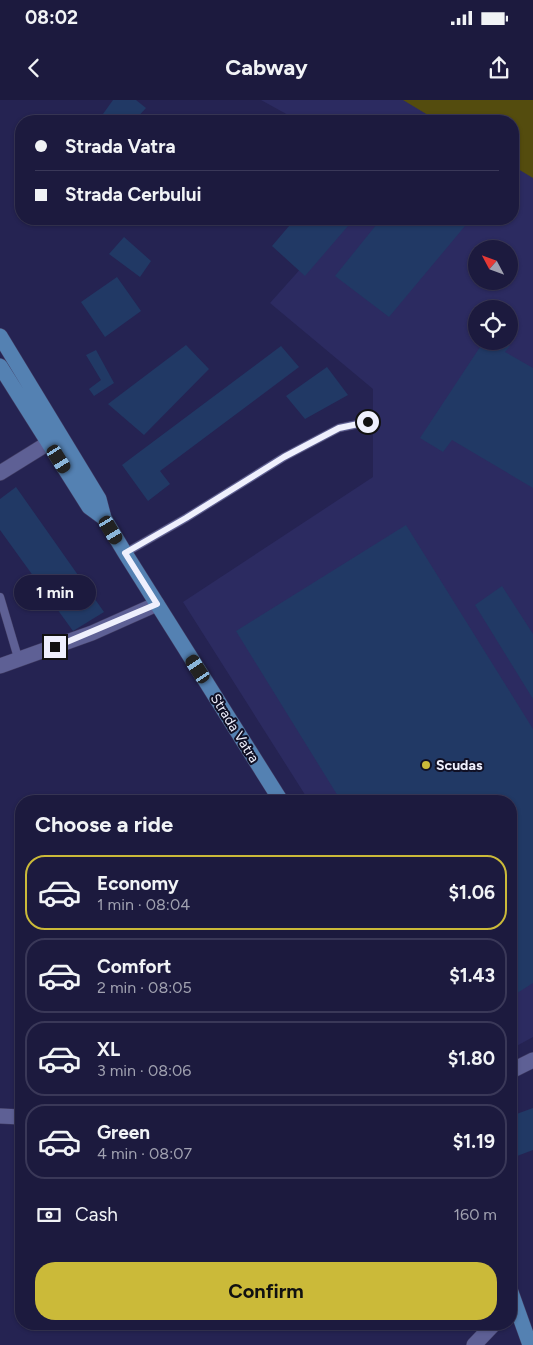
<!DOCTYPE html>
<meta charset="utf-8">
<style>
:root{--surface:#1c1a3e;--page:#252345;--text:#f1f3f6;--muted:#a0a1b0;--line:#3a3858;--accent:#cbba39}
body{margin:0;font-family:Figtree,sans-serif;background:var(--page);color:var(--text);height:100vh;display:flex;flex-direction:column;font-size:19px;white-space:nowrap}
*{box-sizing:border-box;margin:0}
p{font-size:16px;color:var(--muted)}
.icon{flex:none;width:28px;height:28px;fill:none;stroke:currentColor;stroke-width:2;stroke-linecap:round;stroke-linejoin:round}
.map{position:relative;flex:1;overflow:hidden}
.sheet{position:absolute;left:15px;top:695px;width:502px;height:535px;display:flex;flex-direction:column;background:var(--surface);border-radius:20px;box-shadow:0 1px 4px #0004,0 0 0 1px var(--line)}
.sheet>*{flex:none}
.guide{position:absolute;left:15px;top:15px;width:504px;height:110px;border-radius:20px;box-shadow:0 1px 4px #0004,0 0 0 1px var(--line);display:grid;align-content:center;height:110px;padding:0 20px;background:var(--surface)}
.needle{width:32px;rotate:311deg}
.tools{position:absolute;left:468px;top:140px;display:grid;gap:10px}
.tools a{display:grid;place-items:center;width:50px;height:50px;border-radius:50%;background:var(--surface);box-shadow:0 1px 4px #0004,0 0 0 1px var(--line);font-size:25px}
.end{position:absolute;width:22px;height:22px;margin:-11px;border:6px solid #eff0fd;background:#111;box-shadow:0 0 0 2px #111}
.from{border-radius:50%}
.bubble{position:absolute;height:35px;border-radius:18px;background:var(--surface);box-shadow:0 1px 4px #0004,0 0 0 1px var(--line);font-size:16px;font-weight:700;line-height:35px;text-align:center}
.car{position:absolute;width:15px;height:30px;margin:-15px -8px;border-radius:6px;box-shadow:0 0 4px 1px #0007;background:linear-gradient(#222 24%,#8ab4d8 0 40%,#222 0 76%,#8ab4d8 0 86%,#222 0)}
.guide b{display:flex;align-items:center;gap:18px;height:48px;font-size:19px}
.guide b+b{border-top:1px solid var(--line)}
.guide i{width:12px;height:12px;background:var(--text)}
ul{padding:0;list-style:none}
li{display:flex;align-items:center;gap:15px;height:75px;margin:0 10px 8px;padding:0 10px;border:2px solid var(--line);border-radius:20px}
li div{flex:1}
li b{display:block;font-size:19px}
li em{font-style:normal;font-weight:700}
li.active{border-color:var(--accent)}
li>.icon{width:45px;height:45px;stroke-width:1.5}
h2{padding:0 20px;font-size:22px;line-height:60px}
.pay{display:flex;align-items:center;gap:12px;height:55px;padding:0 20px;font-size:19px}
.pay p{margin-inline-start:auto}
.action{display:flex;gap:10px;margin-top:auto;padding:10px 20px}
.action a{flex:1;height:58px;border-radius:20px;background:var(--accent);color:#111;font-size:20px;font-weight:700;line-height:58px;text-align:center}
.status{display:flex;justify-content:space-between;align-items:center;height:35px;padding:0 25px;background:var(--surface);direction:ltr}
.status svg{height:14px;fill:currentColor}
header{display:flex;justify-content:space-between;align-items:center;height:65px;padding:0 20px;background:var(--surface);font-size:22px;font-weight:700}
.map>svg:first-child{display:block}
.built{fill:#2c2b61;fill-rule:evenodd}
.green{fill:#544c0e}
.building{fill:#213965}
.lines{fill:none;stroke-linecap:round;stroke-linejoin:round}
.lane-casing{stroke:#403c62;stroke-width:9}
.street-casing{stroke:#403c62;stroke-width:16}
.secondary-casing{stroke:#403c62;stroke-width:16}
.lane{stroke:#5e6095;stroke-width:8}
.street{stroke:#5e6095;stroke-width:15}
.secondary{stroke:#5481b2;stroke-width:15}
.route{stroke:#eff0fd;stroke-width:6}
.poi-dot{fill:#cbba39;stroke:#101025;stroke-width:2}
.labels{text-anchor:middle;stroke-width:4;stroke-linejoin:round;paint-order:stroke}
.street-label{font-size:14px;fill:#eff0fd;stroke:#101025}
.poi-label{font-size:14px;font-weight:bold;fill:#eff0fd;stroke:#101025;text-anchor:start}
</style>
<div class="status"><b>08:02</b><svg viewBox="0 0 49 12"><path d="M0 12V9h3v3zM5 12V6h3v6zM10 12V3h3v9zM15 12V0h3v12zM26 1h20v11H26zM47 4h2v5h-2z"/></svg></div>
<header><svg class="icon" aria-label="back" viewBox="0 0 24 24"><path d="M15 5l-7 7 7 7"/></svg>Cabway<svg class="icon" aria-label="share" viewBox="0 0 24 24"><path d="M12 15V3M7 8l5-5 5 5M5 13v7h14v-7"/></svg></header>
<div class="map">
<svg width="533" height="1245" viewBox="0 0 533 1245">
<rect width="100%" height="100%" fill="#252352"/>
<path class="built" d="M261,0H533V937L511,949V701H309L183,502L373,377V289L270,203L345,119H512V21H299ZM476,149H509V181H476ZM476,209H509V241H476Z"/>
<path class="green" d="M403,0H533V78L513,66L512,21H438Z"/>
<path class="building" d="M113,0H136L146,8L134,21H98Z
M295,119H354L305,176L272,146Z
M381,119H456L465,126L389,217L335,176Z
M124,137L151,161L140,177L109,154Z
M117,177L141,211L105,237L81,202Z
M484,241H501L510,246L505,252L533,268V388L452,340L443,352L420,338Z
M186,245L209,269L144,335L108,304Z
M281,246L299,267L160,371L170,384L148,401L122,365Z
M96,250L114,283L94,296L89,289L101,280L86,255Z
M327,267L348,295L305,319L286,296Z
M16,387L104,512L73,531L0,430V399Z
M406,425L533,629V883L511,897V701H341L236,531Z
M502,486L533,534V599L475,505Z
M533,1008V1050L517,1056L511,1040V1016Z"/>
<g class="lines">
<g class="lane-casing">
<path id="lane" d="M125,453L186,418L284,357L339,328L368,322
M0,497L19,561"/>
</g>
<g class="street-casing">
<path id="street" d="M0,373L58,337
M0,566L92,533L157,504
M511,971L533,960
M0,1016L21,1017
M474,1245L494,1224"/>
</g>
<g class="secondary-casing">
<path id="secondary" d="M0,236L99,399L104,418L125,453L281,701
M0,266L89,407L104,418
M511,1192L530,1245"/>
</g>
<use href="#lane" class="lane"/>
<use href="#street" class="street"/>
<use href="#secondary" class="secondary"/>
</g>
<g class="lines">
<path class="route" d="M55,547L157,504L125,453L186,418L284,357L339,328L368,322"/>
</g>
<circle class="poi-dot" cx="426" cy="665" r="5"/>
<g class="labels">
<g class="street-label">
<text transform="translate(235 628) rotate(58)" y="5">Strada Vatra</text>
</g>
<g class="poi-label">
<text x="436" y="670">Scudas</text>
</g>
</g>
</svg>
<div class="tools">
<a><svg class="needle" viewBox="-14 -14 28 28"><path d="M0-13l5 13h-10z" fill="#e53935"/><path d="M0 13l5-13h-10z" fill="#a0a1b0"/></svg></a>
<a><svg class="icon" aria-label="locate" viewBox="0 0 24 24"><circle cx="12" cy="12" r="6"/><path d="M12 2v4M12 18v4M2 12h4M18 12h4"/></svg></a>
</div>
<i class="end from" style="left:368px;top:322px"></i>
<i class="end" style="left:55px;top:547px"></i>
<div class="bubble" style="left:14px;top:475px;width:82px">1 min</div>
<i class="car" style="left:59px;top:359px;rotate:148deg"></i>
<i class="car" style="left:111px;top:430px;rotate:149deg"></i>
<i class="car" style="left:198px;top:569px;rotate:327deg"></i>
<div class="guide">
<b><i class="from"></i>Strada Vatra</b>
<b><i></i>Strada Cerbului</b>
</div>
<section class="sheet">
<h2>Choose a ride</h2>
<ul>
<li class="active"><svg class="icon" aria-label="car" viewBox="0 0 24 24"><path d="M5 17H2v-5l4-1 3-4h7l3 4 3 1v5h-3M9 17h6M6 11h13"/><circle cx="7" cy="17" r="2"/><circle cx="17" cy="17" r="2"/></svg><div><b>Economy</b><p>1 min · 08:04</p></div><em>$1.06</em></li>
<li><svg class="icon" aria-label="car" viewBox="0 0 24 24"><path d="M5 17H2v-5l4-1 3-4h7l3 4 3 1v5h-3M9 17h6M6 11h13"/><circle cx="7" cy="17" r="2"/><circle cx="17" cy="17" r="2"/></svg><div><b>Comfort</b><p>2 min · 08:05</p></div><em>$1.43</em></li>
<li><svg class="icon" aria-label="car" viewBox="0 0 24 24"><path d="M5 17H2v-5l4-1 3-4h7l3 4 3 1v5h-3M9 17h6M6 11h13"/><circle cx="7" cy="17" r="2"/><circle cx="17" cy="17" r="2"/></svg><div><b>XL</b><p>3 min · 08:06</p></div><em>$1.80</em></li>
<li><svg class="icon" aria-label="car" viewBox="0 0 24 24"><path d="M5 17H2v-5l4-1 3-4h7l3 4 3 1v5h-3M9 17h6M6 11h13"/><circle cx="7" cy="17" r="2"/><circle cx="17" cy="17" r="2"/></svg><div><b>Green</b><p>4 min · 08:07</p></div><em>$1.19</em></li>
</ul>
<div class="pay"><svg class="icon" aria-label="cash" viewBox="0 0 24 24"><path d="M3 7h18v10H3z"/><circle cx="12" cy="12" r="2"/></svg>Cash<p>160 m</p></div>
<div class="action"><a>Confirm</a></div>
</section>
</div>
